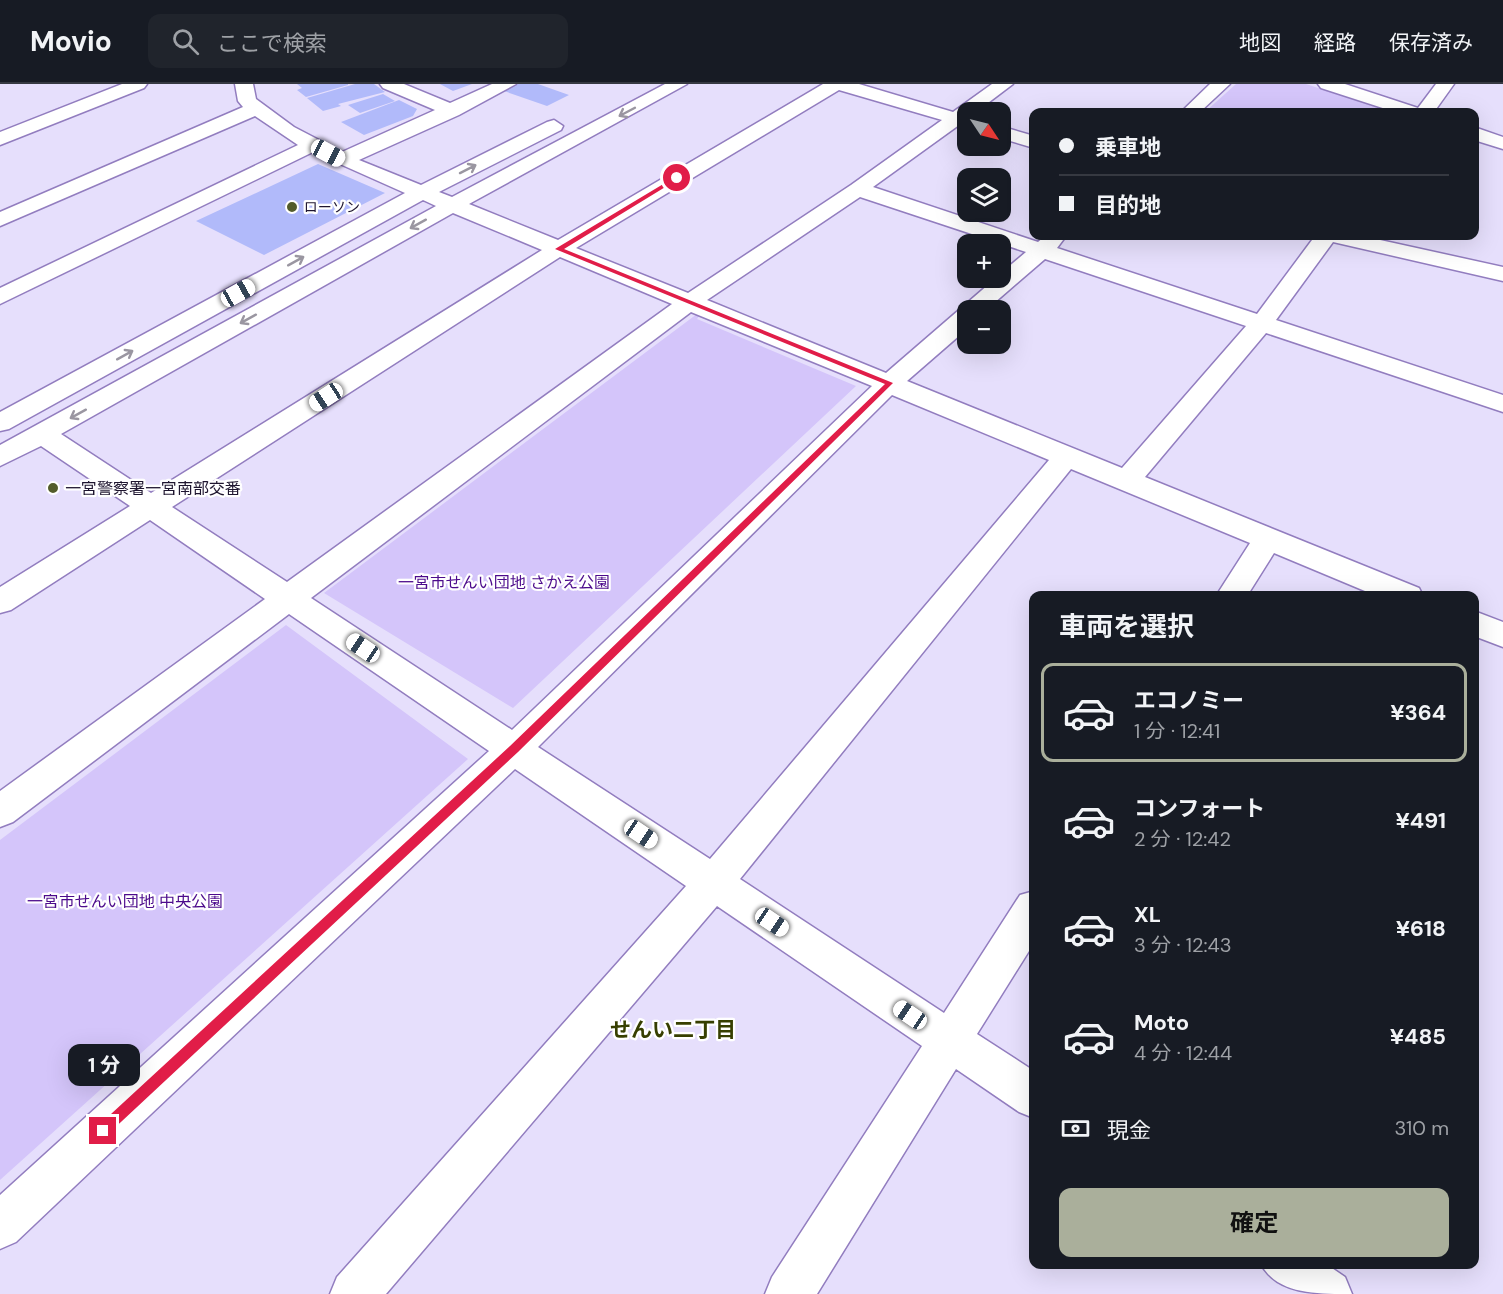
<!DOCTYPE html>
<html lang="ja">
<meta charset="utf-8">
<style>
:root{--surface:#171b24;--page:#20242c;--text:#f1f3f6;--muted:#9ea1a6;--line:#363941;--accent:#aaaf9b}
body{margin:0;font-family:"DM Sans","Noto Sans JP",sans-serif;background:var(--page);color:var(--text);height:100vh;display:flex;flex-direction:column;font-size:22px;white-space:nowrap}
*{box-sizing:border-box;margin:0}
p{font-size:20px;color:var(--muted)}
.icon{flex:none;width:33px;height:33px;fill:none;stroke:currentColor;stroke-width:2;stroke-linecap:round;stroke-linejoin:round}
.map{position:relative;flex:1;overflow:hidden}
.sheet{position:absolute;left:1029px;top:507px;width:450px;height:678px;display:flex;flex-direction:column;background:var(--surface);border-radius:12px;box-shadow:0 6px 24px #0002}
.sheet>*{flex:none}
.hud{position:absolute;left:1029px;top:24px;width:450px;height:132px;border-radius:12px;box-shadow:0 6px 24px #0002;display:grid;align-content:center;height:132px;padding:0 30px;background:var(--surface)}
.needle{width:39px;rotate:125deg}
.tools{position:absolute;left:957px;top:18px;display:grid;gap:12px}
.tools a{display:grid;place-items:center;width:54px;height:54px;border-radius:12px;background:var(--surface);box-shadow:0 6px 24px #0002;font-size:30px}
.end{position:absolute;width:27px;height:27px;margin:-14px;border:8px solid #e11d48;background:#fff;box-shadow:0 0 0 3px #fff}
.from{border-radius:50%}
.bubble{position:absolute;height:42px;border-radius:12px;background:var(--surface);box-shadow:0 6px 24px #0002;font-size:20px;font-weight:700;line-height:42px;text-align:center}
.car{position:absolute;width:18px;height:36px;margin:-18px -9px;border-radius:8px;box-shadow:0 0 4px 2px #0007;background:linear-gradient(#fff 24%,#345 0 40%,#fff 0 76%,#345 0 86%,#fff 0)}
.hud b{display:flex;align-items:center;gap:21px;height:57px;font-size:22px}
.hud b+b{border-top:2px solid var(--line)}
.hud i{width:15px;height:15px;background:var(--text)}
ul{padding:0;list-style:none}
li{display:flex;align-items:center;gap:18px;height:99px;margin:0 12px 9px;padding:0 18px;border:3px solid transparent;border-radius:12px}
li div{flex:1}
li b{display:block;font-size:22px}
li em{font-style:normal;font-weight:700}
li.active{border-color:var(--accent)}
li>.icon{width:54px;height:54px;stroke-width:1.5}
h2{padding:0 30px;font-size:27px;line-height:72px}
.pay{display:flex;align-items:center;gap:15px;height:66px;padding:0 30px;font-size:22px}
.pay p{margin-inline-start:auto}
.primary-button{display:flex;gap:12px;margin-top:auto;padding:12px 30px}
.primary-button a{flex:1;height:69px;border-radius:12px;background:var(--accent);color:#111;font-size:24px;font-weight:700;line-height:69px;text-align:center}
header{display:flex;align-items:center;gap:36px;box-sizing:border-box;height:84px;padding:0 30px;background:var(--surface);border-bottom:2px solid var(--line)}
header strong{font-size:28px}
nav{display:flex;gap:33px;margin-inline-start:auto;font-size:21px}
.search{width:420px;height:54px;background:var(--page);display:flex;align-items:center;gap:15px;box-sizing:border-box;padding:0 21px;border-radius:12px;color:var(--muted);font-size:22px}
.map>svg:first-child{display:block}
.green{fill:#d4c5fa}
.building{fill:#b1bafa}
.lines{fill:none;stroke-linecap:round;stroke-linejoin:round}
.minor-casing{stroke:#927dbf;stroke-width:3}
.minor{fill:#fff;fill-rule:evenodd}
.oneway{stroke:#9a96a1}
.route{fill:#e11d48}
.poi-dot{fill:#535c2b;stroke:#fff;stroke-width:2}
.labels{text-anchor:middle;stroke-width:4.5;stroke-linejoin:round;paint-order:stroke}
.far-poi-label{font-size:14px;fill:#1e152f;stroke:#fff;text-anchor:start}
.poi-label{font-size:16px;fill:#1e152f;stroke:#fff;text-anchor:start}
.park-label{font-size:16px;fill:#4c0b8c;stroke:#fff}
.near-neighbourhood-label{font-size:21px;font-weight:bold;fill:#373f01;stroke:#fff}
</style>
<header>
<strong>Movio</strong>
<div class="search"><svg class="icon" aria-label="search" viewBox="0 0 24 24"><circle cx="10" cy="10" r="6"/><path d="M15 15l6 6"/></svg>ここで検索</div>
<nav><a>地図</a><a>経路</a><a>保存済み</a></nav>
</header>
<div class="map">
<svg width="1503" height="1210" viewBox="0 0 1503 1210">
<rect width="100%" height="100%" fill="#e6dffc"/>
<path class="green" d="M1236,0H1306L1391,28H1205Z
M705,224L697,235L856,302L513,624L324,509Z
M286,541L468,675L0,1096V756Z"/>
<path class="building" d="M297,0H348V1L306,13L297,6L302,4Z
M355,0H374L385,8L338,20L341,22L323,27L307,14Z
M440,0H472L453,7Z
M518,0H538L569,11L547,22L504,7Z
M383,10L395,17L360,29L348,21Z
M399,16L417,25L413,32L364,51L341,38Z
M318,80L385,109L264,171L196,137Z"/>
<g class="lines">
<g class="minor-casing">
<path id="minor" d="M122,0H147L144,4L0,61V48Z
M235,0H253L256,15L294,43L342,68L435,26L383,4L380,0H404L450,19L492,0H516L459,31L359,76L421,101L547,38L554,36L563,42L561,46L439,108L452,113L665,0H687L469,120L558,156L823,0H859L953,28L992,0H1013L976,28H968V44L959,41L873,103L1038,158L1045,152H1066L1057,164L1257,230L1315,152H1362L1503,183V197L1333,158L1276,236L1503,311V328L1266,249L1145,393L1419,504L1423,512H1377L1274,469L1247,512H1216L1250,459L1071,385L740,795L944,929L1020,811L1034,807V859L977,950L1034,987V1034L1019,1028L956,985L817,1210H765L772,1193L922,962L717,822L386,1210H330L337,1193L686,802L515,685L16,1158L0,1165V1111L489,667L289,530L13,738L0,743V707L265,515L150,436L11,526L0,529V503L130,422L41,362L0,382V361L436,122L423,116L9,345L0,347V328L405,109L313,68L0,220V204L298,61L255,32L0,142V128L243,23L238,17ZM839,6L942,36L851,101L688,209L576,164ZM860,113L1026,168L1000,190V194H996L886,289L707,216ZM453,129L542,166L151,409L61,350ZM560,173L672,220L287,498L172,423ZM1045,175L1246,242L1122,384L907,297L968,244V226H986ZM691,228L872,302L512,646L311,514ZM892,311L1049,376L710,775L538,663Z
M1210,0H1230L1200,28H1181Z
M1318,0H1345L1418,24L1436,0H1454L1434,28H1395L1321,4Z
M1000,42L1034,52V64L1000,54Z
M1474,43L1503,53V65L1474,56Z
M1474,527L1503,538V563L1474,552Z
M1261,1180H1326L1345,1193L1352,1210C1315,1210 1277,1210 1261,1180Z"/>
</g>
<use href="#minor" class="minor"/>
</g>
<defs><path id="oneway-shaft" d="M-6 0H5M1.5-3L5.5 0L1.5 3" fill="none" stroke-width="1.6" stroke-linecap="round" stroke-linejoin="round" transform="scale(1.5)"/></defs>
<g class="oneway">
<use href="#oneway-shaft" transform="translate(627 28) rotate(152)"/>
<use href="#oneway-shaft" transform="translate(468 85) rotate(-27)"/>
<use href="#oneway-shaft" transform="translate(418 140) rotate(151)"/>
<use href="#oneway-shaft" transform="translate(296 177) rotate(-29)"/>
<use href="#oneway-shaft" transform="translate(248 235) rotate(151)"/>
<use href="#oneway-shaft" transform="translate(125 271) rotate(-29)"/>
<use href="#oneway-shaft" transform="translate(78 330) rotate(151)"/>
</g>
<path class="route" d="M675,93L680,94L564,165L893,299L518,668L107,1051H98V1042L510,662L885,300L555,165Z"/>
<g class="poi-dot">
<circle cx="292" cy="123" r="6"/>
<circle cx="53" cy="404" r="6"/>
</g>
<g class="labels">
<g class="far-poi-label">
<text x="304" y="128">ローソン</text>
</g>
<g class="poi-label">
<text x="65" y="410">一宮警察署一宮南部交番</text>
</g>
<g class="park-label">
<text x="504" y="504">一宮市せんい団地 さかえ公園</text>
<text x="125" y="823">一宮市せんい団地 中央公園</text>
</g>
<g class="near-neighbourhood-label">
<text x="673" y="953">せんい二丁目</text>
</g>
</g>
</svg>
<div class="tools">
<a><svg class="needle" viewBox="-14 -14 28 28"><path d="M0-13l5 13h-10z" fill="#e53935"/><path d="M0 13l5-13h-10z" fill="#9ea1a6"/></svg></a>
<a><svg class="icon" aria-label="layers" viewBox="0 0 24 24"><path d="M12 4l9 5-9 5-9-5zM3 14l9 5 9-5"/></svg></a>
<a>+</a>
<a>−</a>
</div>
<i class="end from" style="left:677px;top:94px"></i>
<i class="end" style="left:103px;top:1047px"></i>
<div class="bubble" style="left:68px;top:960px;width:72px">1 分</div>
<i class="car" style="left:328px;top:69px;rotate:118deg"></i>
<i class="car" style="left:238px;top:209px;rotate:61deg"></i>
<i class="car" style="left:326px;top:313px;rotate:237deg"></i>
<i class="car" style="left:363px;top:564px;rotate:304deg"></i>
<i class="car" style="left:641px;top:750px;rotate:124deg"></i>
<i class="car" style="left:772px;top:838px;rotate:124deg"></i>
<i class="car" style="left:910px;top:931px;rotate:304deg"></i>
<div class="hud">
<b><i class="from"></i>乗車地</b>
<b><i></i>目的地</b>
</div>
<section class="sheet">
<h2>車両を選択</h2>
<ul>
<li class="active"><svg class="icon" aria-label="car" viewBox="0 0 24 24"><path d="M5 17H2v-5l4-1 3-4h7l3 4 3 1v5h-3M9 17h6M6 11h13"/><circle cx="7" cy="17" r="2"/><circle cx="17" cy="17" r="2"/></svg><div><b>エコノミー</b><p>1 分 · 12:41</p></div><em>¥364</em></li>
<li><svg class="icon" aria-label="car" viewBox="0 0 24 24"><path d="M5 17H2v-5l4-1 3-4h7l3 4 3 1v5h-3M9 17h6M6 11h13"/><circle cx="7" cy="17" r="2"/><circle cx="17" cy="17" r="2"/></svg><div><b>コンフォート</b><p>2 分 · 12:42</p></div><em>¥491</em></li>
<li><svg class="icon" aria-label="car" viewBox="0 0 24 24"><path d="M5 17H2v-5l4-1 3-4h7l3 4 3 1v5h-3M9 17h6M6 11h13"/><circle cx="7" cy="17" r="2"/><circle cx="17" cy="17" r="2"/></svg><div><b>XL</b><p>3 分 · 12:43</p></div><em>¥618</em></li>
<li><svg class="icon" aria-label="car" viewBox="0 0 24 24"><path d="M5 17H2v-5l4-1 3-4h7l3 4 3 1v5h-3M9 17h6M6 11h13"/><circle cx="7" cy="17" r="2"/><circle cx="17" cy="17" r="2"/></svg><div><b>Moto</b><p>4 分 · 12:44</p></div><em>¥485</em></li>
</ul>
<div class="pay"><svg class="icon" aria-label="cash" viewBox="0 0 24 24"><path d="M3 7h18v10H3z"/><circle cx="12" cy="12" r="2"/></svg>現金<p>310 m</p></div>
<div class="primary-button"><a>確定</a></div>
</section>
</div>
